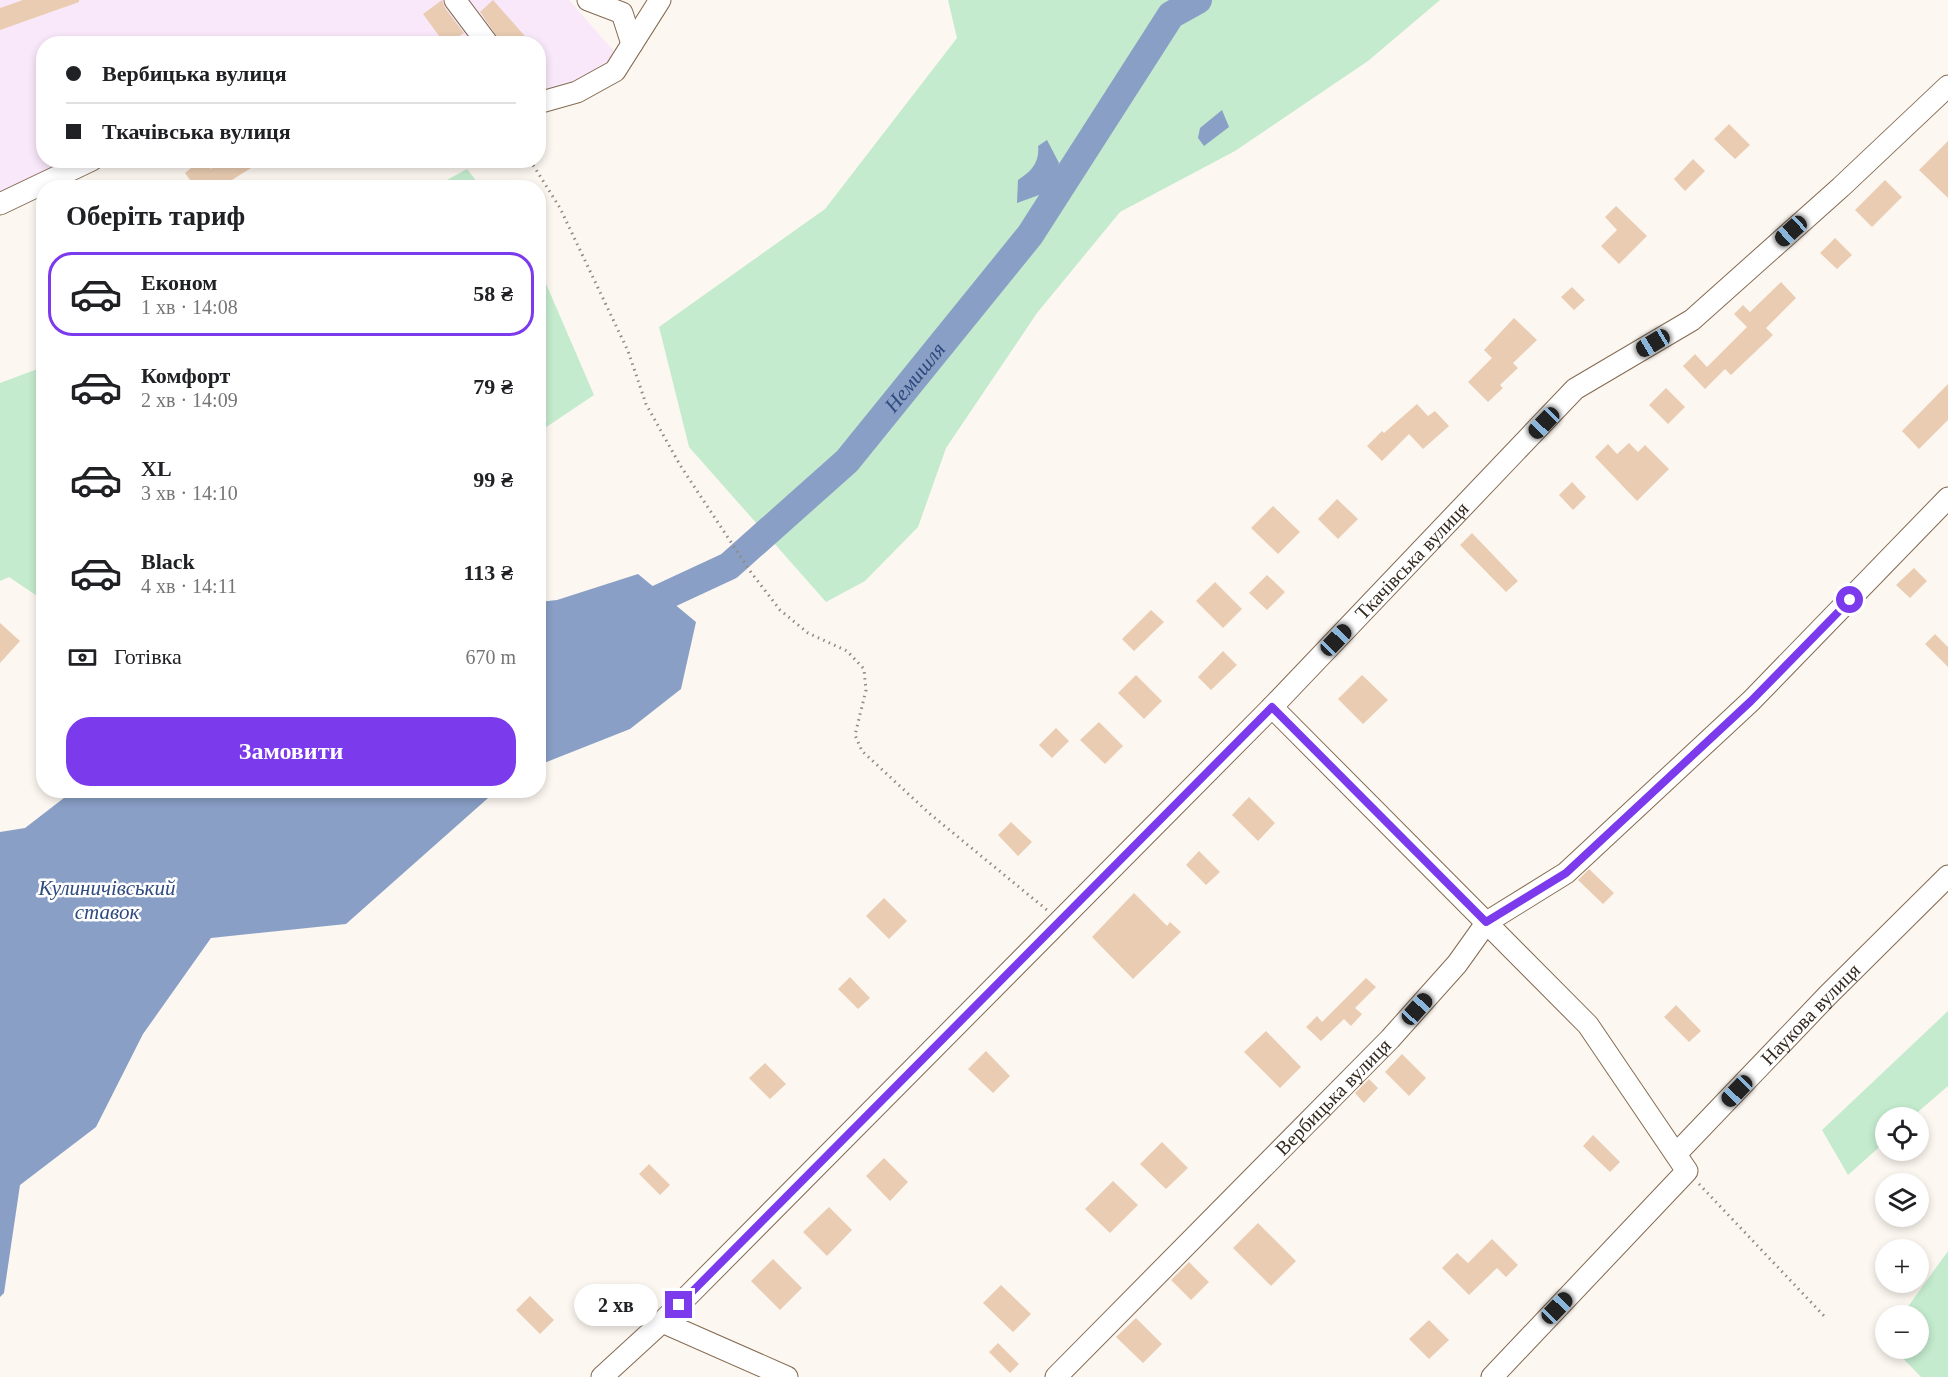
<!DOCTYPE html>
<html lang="uk">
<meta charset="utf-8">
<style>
:root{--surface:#fff;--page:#f2f2f2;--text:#202124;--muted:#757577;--line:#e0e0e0;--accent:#7c3aed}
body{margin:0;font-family:Georgia,serif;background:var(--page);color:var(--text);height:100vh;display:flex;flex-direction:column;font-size:22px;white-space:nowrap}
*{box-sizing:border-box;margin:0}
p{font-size:20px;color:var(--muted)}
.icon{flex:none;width:33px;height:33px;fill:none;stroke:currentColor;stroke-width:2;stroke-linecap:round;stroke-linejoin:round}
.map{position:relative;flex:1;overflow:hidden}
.side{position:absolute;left:36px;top:180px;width:510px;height:618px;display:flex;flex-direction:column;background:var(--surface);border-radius:24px;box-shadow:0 3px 9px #0003}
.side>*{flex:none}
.banner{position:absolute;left:36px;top:36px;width:510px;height:132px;border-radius:24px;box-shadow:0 3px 9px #0003;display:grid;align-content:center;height:132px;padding:0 30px;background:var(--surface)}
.buttons{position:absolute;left:1875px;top:1107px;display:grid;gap:12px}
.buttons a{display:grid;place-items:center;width:54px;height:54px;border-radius:50%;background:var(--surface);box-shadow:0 3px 9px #0003;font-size:30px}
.end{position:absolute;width:27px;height:27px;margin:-14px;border:8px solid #7c3aed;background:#fff;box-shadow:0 0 0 3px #fff}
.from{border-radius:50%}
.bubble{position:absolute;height:42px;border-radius:21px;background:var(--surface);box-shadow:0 3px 9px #0003;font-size:20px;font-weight:700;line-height:42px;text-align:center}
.car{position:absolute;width:18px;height:36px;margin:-18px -9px;border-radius:8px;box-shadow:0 0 4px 2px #0007;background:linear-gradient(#222 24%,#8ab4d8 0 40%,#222 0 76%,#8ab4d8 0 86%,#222 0)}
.banner b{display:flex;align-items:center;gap:21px;height:57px;font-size:22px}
.banner b+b{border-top:2px solid var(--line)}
.banner i{width:15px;height:15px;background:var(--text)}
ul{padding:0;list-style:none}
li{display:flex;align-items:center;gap:18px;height:84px;margin:0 12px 9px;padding:0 18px;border:3px solid transparent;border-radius:24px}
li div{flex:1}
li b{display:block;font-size:22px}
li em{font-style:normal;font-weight:700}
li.current{border-color:var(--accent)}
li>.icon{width:54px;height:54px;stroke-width:1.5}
h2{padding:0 30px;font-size:27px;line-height:72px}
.pay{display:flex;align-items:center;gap:15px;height:66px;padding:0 30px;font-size:22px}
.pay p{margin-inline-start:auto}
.cta{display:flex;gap:12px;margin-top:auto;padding:12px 30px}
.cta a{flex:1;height:69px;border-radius:24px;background:var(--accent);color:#fff;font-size:24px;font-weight:700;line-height:69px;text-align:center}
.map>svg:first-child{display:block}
.industrial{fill:#f9e8fa}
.green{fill:#c4ebce}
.water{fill:#899fc6}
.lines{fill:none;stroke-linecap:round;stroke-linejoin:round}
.river{stroke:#899fc6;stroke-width:28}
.building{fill:#e9ccb1}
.minor-casing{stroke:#846b52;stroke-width:23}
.path{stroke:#928a81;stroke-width:3;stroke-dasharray:1.5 4.5;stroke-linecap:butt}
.minor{stroke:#fff;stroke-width:21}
.route{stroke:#7c3aed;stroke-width:8}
.labels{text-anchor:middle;stroke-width:5;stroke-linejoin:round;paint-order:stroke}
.street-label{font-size:20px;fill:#33291e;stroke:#fff}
.water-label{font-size:21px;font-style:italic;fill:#2f4a7e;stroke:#fff}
</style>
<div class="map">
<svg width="1948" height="1377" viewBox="0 0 1948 1377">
<rect width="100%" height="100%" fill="#fdf7f1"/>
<path class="industrial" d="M0,0H569L619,57L574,87L539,92L538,44H44V160L82,161L0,197Z"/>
<path class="green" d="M948,0H1440L1368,61L1235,151L1120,212L1037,313L946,448L918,527L865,581L826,602L689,447L659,327L825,209L957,38Z
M467,169L481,187H434Z
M538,265L594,395L539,432H538Z
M43,367V600L9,577L0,581V383Z
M1948,1011V1086L1912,1117L1886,1118L1885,1142L1848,1175L1822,1130Z
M1948,1251V1377H1921L1894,1349L1918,1348V1316L1902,1315Z"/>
<path class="water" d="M1222,110L1229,127L1204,146L1198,138L1200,128Z
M1047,140L1059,163L1050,191L1017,203L1018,180C1031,172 1040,162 1038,146Z
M638,574L696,622L681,689L630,729L539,765V602L557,600Z
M73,791H496L346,924L211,938L143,1034L96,1127L20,1185L4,1293L0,1297V832L25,828Z"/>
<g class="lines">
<path class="river" id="s1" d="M630,612L729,566L847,461L1030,235L1171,15L1198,0"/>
</g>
<path class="building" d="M23,0H79V2L0,30V8Z
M442,0L445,8L464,33L447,44H445L423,14Z
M493,0L532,44H503L500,41L480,12Z
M1729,124L1750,145L1735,159L1714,139Z
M1948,141V198L1919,170Z
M1693,159L1705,171L1685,191L1674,179Z
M201,160H204L211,169L225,160H264L219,188H196L185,173Z
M1885,180L1902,197L1872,227L1855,210Z
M1616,206L1647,236L1619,264L1601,246L1617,230L1605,217Z
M1835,238L1852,255L1837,269L1820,253Z
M1781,282L1796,298L1766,328L1773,335L1731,375L1725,369L1705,389L1683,366L1695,354L1707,367L1747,327L1734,314L1743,305L1750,312Z
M1572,287L1585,300L1574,310L1561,297Z
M1514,318L1537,340L1513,363L1518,368L1500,385L1503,388L1488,402L1468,382L1492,358L1484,350Z
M1948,384V420L1919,449L1902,431Z
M1666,388L1685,407L1668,424L1649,405Z
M1417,404L1428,416L1435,411L1449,426L1423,449L1409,434L1382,461L1367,446L1382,431L1384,433Z
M1629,443L1638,452L1645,445L1669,469L1637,501L1595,457L1608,444L1617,454Z
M1572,482L1586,497L1573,510L1559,495Z
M1337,499L1358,519L1338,539L1318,519Z
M1273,506L1300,532L1278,554L1251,528Z
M1472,533L1518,581L1506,592L1460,545Z
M1914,568L1927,581L1910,598L1896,585Z
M1267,575L1285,592L1267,610L1249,593Z
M1215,582L1242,609L1223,628L1196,601Z
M1151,610L1164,622L1134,651L1122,639Z
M0,623L20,641L0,663Z
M1935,634L1948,647V667L1925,644Z
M1223,651L1237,665L1211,690L1198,677Z
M1136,675L1162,701L1144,719L1118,693Z
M1362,675L1388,700L1363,724L1338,699Z
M1099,722L1123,746L1105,764L1080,740Z
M1056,728L1069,741L1052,758L1039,745Z
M1249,797L1275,823L1258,841L1232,815Z
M1011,822L1032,842L1018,856L998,835Z
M1199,851L1220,872L1206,885L1186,865Z
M1589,869L1614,893L1603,904L1578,880Z
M1134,893L1167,926L1170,922L1181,932L1133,979L1092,937Z
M884,898L907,921L889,939L866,916Z
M850,977L870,998L858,1009L838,989Z
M1366,978L1376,987L1355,1008L1362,1014L1351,1026L1344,1019L1321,1041L1306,1027L1317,1016L1322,1022Z
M1676,1005L1701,1031L1689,1042L1664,1017Z
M1266,1031L1301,1067L1280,1088L1244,1052Z
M986,1051L1010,1076L993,1093L968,1069Z
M1402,1054L1426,1078L1409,1096L1385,1072Z
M765,1063L786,1084L770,1099L749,1078Z
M1369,1079L1378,1088L1364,1103L1355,1093Z
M1593,1135L1620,1162L1610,1172L1583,1146Z
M1162,1142L1188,1168L1166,1189L1140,1164Z
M884,1158L908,1182L890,1201L866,1176Z
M649,1164L670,1185L660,1195L639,1174Z
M1113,1181L1138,1205L1110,1233L1085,1209Z
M829,1207L852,1230L827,1256L803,1232Z
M1258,1223L1296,1261L1271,1286L1233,1248Z
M1492,1239L1518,1265L1506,1277L1497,1268L1469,1295L1442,1268L1457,1253L1468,1263Z
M773,1259L802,1288L780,1310L751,1281Z
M1189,1262L1209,1282L1191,1300L1171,1280Z
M1001,1285L1031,1314L1013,1332L983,1303Z
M530,1296L554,1320L540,1334L516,1310Z
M1136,1318L1162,1344L1143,1363L1116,1337Z
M1429,1320L1449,1340L1429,1359L1409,1339Z
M998,1343L1019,1364L1010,1373L989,1352Z"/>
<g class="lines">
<g class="minor-casing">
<g id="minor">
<path d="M455,0L488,44"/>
<path d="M588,0L622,13L632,44"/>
<path d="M538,103L577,92L615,71L660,0"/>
<path d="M0,204L92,160"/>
<path d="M1272,707L1588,1025L1687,1171L1492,1377"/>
<path id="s2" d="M1676,1154L1828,995L1948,876"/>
<path d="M662,1322L787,1377"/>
<path id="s3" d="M602,1377L662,1322L1272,707L1575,389L1692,320L1841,187L1948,86"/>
<path id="s4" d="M1056,1377L1390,1039L1457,964L1487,922L1566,873L1751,701L1948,498"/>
</g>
</g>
<path class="path" d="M530,160L560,208L628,351L646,404L680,465L750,571L780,610L808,633L847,651L864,669L866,690L855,735L862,751L930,814L1047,910
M1699,1184L1826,1318"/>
<use href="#minor" class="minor"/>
</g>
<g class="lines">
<path class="route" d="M679,1305L1272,707L1486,922L1566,873L1751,701L1850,600"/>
</g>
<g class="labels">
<g class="street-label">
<text dy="7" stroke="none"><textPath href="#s3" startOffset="1150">Ткачівська вулиця</textPath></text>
<text dy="7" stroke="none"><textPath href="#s2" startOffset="194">Наукова вулиця</textPath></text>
<text dy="7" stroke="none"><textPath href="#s4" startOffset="394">Вербицька вулиця</textPath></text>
</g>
<g class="water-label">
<text dy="7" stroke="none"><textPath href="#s1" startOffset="375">Немишля</textPath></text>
<text x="107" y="895">Кулиничівський<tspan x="107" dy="24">ставок</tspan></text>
</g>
</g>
</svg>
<div class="buttons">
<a><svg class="icon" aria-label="locate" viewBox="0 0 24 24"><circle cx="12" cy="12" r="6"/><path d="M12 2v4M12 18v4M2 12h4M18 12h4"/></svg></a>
<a><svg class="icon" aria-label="layers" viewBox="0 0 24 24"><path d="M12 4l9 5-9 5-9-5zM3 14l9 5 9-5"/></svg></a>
<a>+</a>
<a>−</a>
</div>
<i class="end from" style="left:1850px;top:600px"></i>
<i class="end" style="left:679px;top:1305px"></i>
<div class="bubble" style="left:574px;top:1284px;width:84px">2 хв</div>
<i class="car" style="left:1791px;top:231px;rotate:228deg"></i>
<i class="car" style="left:1653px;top:343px;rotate:239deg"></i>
<i class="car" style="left:1544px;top:423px;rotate:224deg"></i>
<i class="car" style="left:1336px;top:640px;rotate:44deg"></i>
<i class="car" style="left:1417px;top:1009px;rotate:42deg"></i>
<i class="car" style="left:1737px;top:1091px;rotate:224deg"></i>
<i class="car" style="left:1557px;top:1308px;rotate:44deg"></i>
<div class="banner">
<b><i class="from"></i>Вербицька вулиця</b>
<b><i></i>Ткачівська вулиця</b>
</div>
<section class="side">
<h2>Оберіть тариф</h2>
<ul>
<li class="current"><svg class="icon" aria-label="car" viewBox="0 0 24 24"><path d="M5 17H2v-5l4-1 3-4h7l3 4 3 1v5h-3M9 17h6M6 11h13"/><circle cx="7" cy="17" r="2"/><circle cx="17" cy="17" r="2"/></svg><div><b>Економ</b><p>1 хв · 14:08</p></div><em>58 ₴</em></li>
<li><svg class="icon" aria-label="car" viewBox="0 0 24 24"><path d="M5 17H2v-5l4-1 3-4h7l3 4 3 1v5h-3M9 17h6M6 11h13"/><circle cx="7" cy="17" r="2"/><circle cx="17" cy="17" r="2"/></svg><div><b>Комфорт</b><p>2 хв · 14:09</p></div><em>79 ₴</em></li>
<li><svg class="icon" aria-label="car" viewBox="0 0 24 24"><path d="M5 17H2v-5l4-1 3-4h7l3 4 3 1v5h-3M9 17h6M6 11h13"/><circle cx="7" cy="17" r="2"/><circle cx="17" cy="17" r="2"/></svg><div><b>XL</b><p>3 хв · 14:10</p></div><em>99 ₴</em></li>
<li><svg class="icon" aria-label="car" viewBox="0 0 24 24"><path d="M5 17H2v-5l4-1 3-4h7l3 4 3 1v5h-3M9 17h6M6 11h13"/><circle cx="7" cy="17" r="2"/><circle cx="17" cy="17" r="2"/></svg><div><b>Black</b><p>4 хв · 14:11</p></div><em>113 ₴</em></li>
</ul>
<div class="pay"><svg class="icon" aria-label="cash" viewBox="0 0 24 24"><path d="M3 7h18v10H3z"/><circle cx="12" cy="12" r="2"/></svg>Готівка<p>670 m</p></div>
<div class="cta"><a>Замовити</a></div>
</section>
</div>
